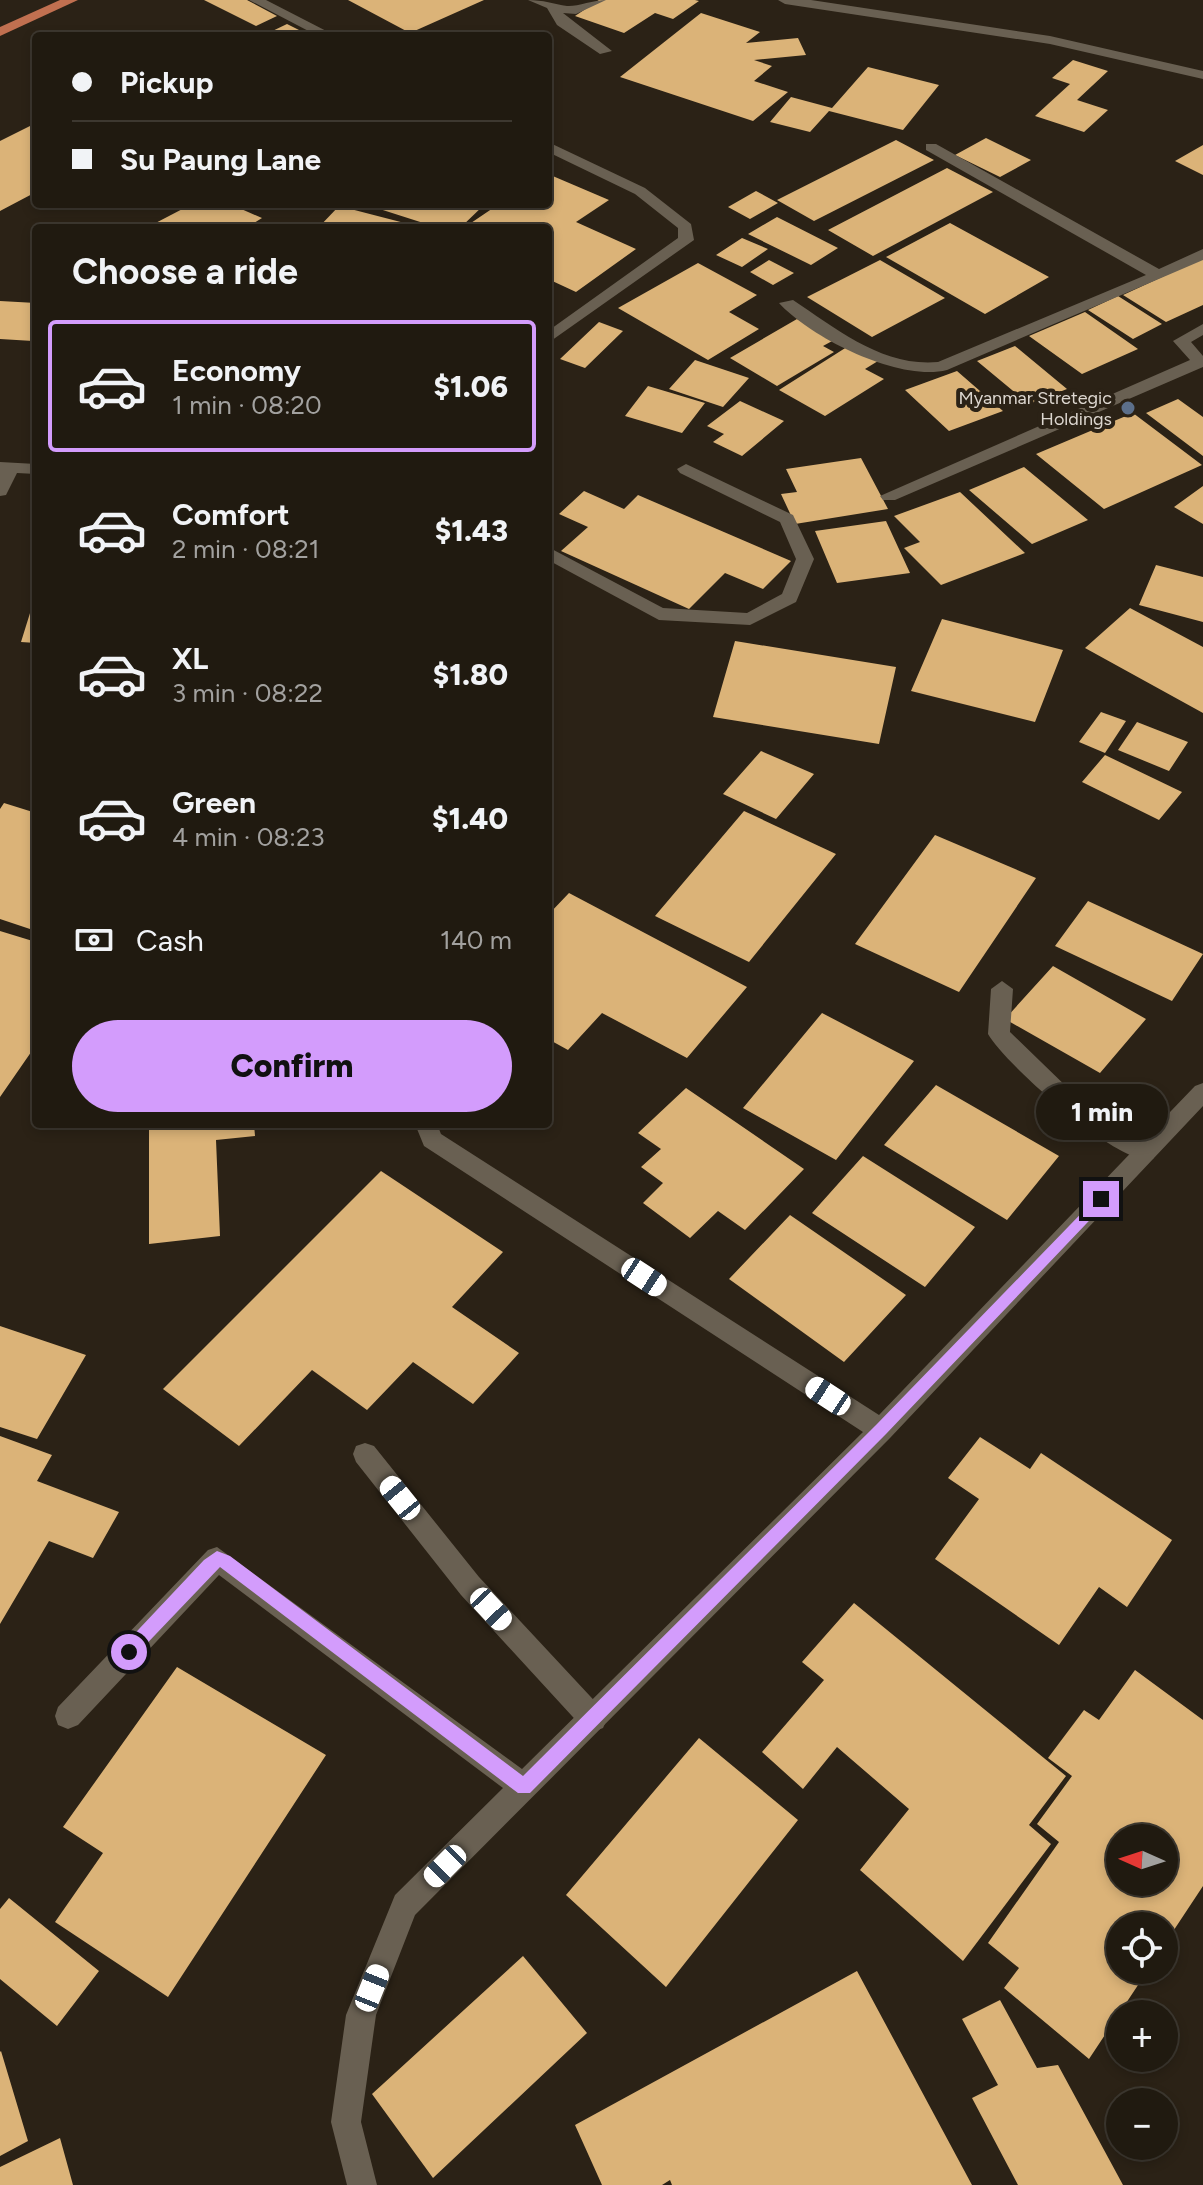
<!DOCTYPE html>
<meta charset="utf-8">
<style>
:root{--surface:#201a10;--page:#282319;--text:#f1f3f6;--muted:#a2a19f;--line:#3d3830;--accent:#d39cfc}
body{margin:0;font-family:Figtree,sans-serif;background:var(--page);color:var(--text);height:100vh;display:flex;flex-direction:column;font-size:30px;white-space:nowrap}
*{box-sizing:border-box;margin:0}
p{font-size:26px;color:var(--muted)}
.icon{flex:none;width:44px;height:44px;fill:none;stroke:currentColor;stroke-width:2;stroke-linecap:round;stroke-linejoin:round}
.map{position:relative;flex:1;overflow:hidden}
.details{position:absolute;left:32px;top:224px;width:520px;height:904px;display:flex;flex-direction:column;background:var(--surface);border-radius:8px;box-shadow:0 4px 12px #0003,0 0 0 2px var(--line)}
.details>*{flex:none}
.top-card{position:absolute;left:32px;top:32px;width:520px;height:176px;border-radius:8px;box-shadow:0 4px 12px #0003,0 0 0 2px var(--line);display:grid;align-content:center;height:176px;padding:0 40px;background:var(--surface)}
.needle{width:52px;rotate:273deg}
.controls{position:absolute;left:1106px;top:1824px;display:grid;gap:16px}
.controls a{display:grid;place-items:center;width:72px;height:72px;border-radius:50%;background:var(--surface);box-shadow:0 4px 12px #0003,0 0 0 2px var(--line);font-size:40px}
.end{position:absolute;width:36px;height:36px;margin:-18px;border:10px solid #d39cfc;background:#111;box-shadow:0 0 0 4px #111}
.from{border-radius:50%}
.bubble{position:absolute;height:56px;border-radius:28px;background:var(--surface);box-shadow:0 4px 12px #0003,0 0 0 2px var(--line);font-size:26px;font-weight:800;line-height:56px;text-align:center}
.car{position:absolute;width:24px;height:48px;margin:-24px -12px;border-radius:10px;box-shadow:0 0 6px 2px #0007;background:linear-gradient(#fff 24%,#345 0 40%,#fff 0 76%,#345 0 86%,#fff 0)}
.top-card b{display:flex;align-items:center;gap:28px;height:76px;font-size:30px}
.top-card b+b{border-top:2px solid var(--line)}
.top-card i{width:20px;height:20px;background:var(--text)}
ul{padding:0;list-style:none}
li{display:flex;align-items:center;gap:24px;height:132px;margin:0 16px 12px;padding:0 24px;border:4px solid transparent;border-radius:8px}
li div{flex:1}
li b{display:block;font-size:30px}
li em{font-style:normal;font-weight:800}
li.current{border-color:var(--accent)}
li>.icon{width:72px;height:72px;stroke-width:1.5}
h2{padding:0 40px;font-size:36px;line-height:96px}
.pay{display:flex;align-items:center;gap:20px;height:88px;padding:0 40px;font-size:30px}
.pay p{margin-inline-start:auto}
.cta{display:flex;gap:16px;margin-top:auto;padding:16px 40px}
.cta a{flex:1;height:92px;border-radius:48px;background:var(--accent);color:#111;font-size:32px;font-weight:800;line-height:92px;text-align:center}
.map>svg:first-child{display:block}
.building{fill:#dbb378;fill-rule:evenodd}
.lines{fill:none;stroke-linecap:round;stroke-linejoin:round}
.service{fill:#696052;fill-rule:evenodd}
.minor{fill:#696052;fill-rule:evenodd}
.primary{fill:#c17050;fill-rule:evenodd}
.route{fill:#d39cfc}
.service-dot{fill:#5c6f8a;stroke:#2b2216;stroke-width:3}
.labels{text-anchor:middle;stroke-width:8;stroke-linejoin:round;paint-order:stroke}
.far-poi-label{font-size:18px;fill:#ddd7d0;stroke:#2b2216;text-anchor:end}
</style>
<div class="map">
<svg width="1203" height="2185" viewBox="0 0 1203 2185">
<rect width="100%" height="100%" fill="#2b2216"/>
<path class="building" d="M204,0H247L277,16L256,26Z
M348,0H484L410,33Z
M599,0H695L699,1L673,19L655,13L624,33L575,16Z
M701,13L760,32L746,43L798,38L806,55L754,60L772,66L754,81L788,92L753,121L620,77Z
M287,24L311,36H262Z
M1073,60L1108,71L1077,100L1108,110L1084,132L1035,116L1070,84L1052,78Z
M868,67L939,85L903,130L829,111L810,132L770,122L791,97L832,108Z
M32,125L36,127V192L0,211V141Z
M986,138L1031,160L1000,177L955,155Z
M896,140L934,160L814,221L777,200Z
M1203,145V175L1175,161Z
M947,168L993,192L873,256L828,230Z
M548,174L609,200L576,222L636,249L576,292L548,279V228H475L468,225L499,204H548Z
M756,191L778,203L750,219L728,207Z
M192,204L239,208L262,218L246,228L218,224L219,228H146Z
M364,204H485L460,228H439Z
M339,206L420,227V228H318Z
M777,217L838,248L811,265L748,234Z
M950,223L1049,277L985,314L886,257Z
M742,238L768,249L742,267L716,255Z
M1203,258V305L1166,322L1123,295Z
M769,260L794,273L773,285L750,272Z
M880,260L945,298L872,337L807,297Z
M698,263L757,295L729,312L759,329L708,360L618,308Z
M1118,296L1162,324L1133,339L1088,310Z
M0,301L36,303L33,341L0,339Z
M1085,312L1138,349L1082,374L1029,336Z
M797,319L834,340L823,346L834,352L777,386L730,358Z
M599,322L623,331L585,368L560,359Z
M850,345L878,361L865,369L884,379L825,416L779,390Z
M1015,346L1067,389L1029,404L977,361Z
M695,360L749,378L723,407L669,389Z
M957,371L1003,411L949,431L905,390Z
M648,386L705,403L682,433L625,416Z
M1178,399L1203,417V456L1146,413Z
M740,401L784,421L742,456L713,442L724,434L707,426Z
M1133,413L1202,465L1104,509L1036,454Z
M861,458L888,509L795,524L781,494L797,492L786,469Z
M1024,467L1088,520L1032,544L969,490Z
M1203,486V524L1174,507Z
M584,491L624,509L638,495L791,561L763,589L725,573L689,609L561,551L588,527L559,514Z
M960,492L1025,553L941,585L904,548L920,542L894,516Z
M886,521L910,573L837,583L815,531Z
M1156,565L1203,577V622L1139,605Z
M35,597L36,643L21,642Z
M1130,608L1203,647V713L1085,648Z
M942,619L1063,650L1035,722L911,691Z
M735,641L896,667L879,744L713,717Z
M1101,712L1126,721L1105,753L1079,742Z
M1137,722L1188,742L1169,771L1118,750Z
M761,751L814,774L776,819L723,794Z
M1105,755L1182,792L1159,820L1082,782Z
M4,803L36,813V931L0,919V809Z
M744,811L836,854L749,962L655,916Z
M935,835L1036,878L959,992L855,944Z
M569,893L747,987L687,1058L602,1013L568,1050L548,1039V915Z
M1088,901L1203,954L1172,1001L1055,946Z
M0,931L36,942V1045L0,1097Z
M1053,966L1146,1019L1100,1073L1005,1019Z
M822,1013L914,1061L836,1160L743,1108Z
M936,1085L1059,1156L1007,1220L884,1145Z
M686,1088L804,1169L745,1230L718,1211L690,1238L643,1203L663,1183L641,1167L661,1149L638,1133Z
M149,1124H254L255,1136L216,1140L220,1236L149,1244Z
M863,1156L975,1227L925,1287L812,1213Z
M381,1171L503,1252L452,1307L519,1353L473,1404L413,1362L367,1410L312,1370L239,1446L163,1389Z
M790,1215L906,1295L844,1362L729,1279Z
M0,1326L86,1355L37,1439L0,1427Z
M0,1436L52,1455L37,1481L119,1512L93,1558L49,1541L0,1624Z
M980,1437L1030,1469L1041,1453L1172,1540L1127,1607L1099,1587L1059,1645L935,1559L979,1499L948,1478Z
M854,1603L1066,1776L1029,1825L1051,1844L963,1961L860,1870L909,1809L837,1747L803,1789L762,1752L824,1680L802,1662Z
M177,1667L326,1755L168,1997L55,1922L103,1853L63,1827Z
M1135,1670L1203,1720V1886L1164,1945V1926H1120V1970H1148L1089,2059L1004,1988L1019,1968L988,1943L1059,1842L1037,1824L1072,1776L1048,1758L1084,1710L1099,1720ZM1120,1838H1164V1882H1120Z
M699,1738L798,1820L666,1987L566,1895Z
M9,1898L99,1971L57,2026L0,1979V1909Z
M523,1956L587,2033L433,2178L372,2094Z
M857,1971L972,2185H672L670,2180L662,2185H602L575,2125Z
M1000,2000L1037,2068L1058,2065L1123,2185H1018L972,2098L998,2085L962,2019Z
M1,2051L28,2141L0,2156V2052Z
M60,2138L73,2185H0V2167Z"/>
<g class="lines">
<path class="service" d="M528,0C543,0 554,4 567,6C576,7 593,0 606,0L576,14L563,13L612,51L600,54L557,25L547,8Z
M1002,981L1013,989L1010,1032L1074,1094L1153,1147L1156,1153L1153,1159C1123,1170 1004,1063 988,1034L991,989Z
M365,1443L374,1446L479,1577L603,1710L607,1719L603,1728L593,1732L583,1728L461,1595L356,1462L353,1454L356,1446Z"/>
<path class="minor" d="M249,0H266L336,36H318Z
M778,0H811L1050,36L1203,71V79L1050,44L785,4Z
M548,142L645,188L691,224L694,240L548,343V331L678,238V228L635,194L548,152Z
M926,144H936L1159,269L1203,249V260L947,370C899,382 811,338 779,303L793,300C837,329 882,367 938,362L1146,275L926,150Z
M1203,324V335L1191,342L1203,356V367L895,500H883L880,496L1190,360L1173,341Z
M0,462L36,464V474L17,473L6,495L0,496Z
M686,464L793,515L814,559L796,602L750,625L659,620L548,560V547L663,608L747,613L782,594L796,559L780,522L680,473L677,469Z
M1203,1083V1106L890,1438L415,1915L376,2015L361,2122L377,2185H347L331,2122L346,2015L395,1895L503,1788L219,1575L78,1725L68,1729L58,1725L55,1716L58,1707L208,1550L217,1547L522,1769L863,1432L424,1146L415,1124H437L441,1134L879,1415L1195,1086Z"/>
<path class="primary" d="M60,0H78L0,36V27Z"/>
</g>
<path class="route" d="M1101,1193L1106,1195V1203L886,1434L530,1793H518L220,1567L134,1657H123V1646L204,1560L217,1551L230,1556L523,1776L876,1425Z"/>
<circle class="service-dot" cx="1128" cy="408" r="8"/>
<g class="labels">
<g class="far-poi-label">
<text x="1112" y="404">Myanmar Stretegic<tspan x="1112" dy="21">Holdings</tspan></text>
</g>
</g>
</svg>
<div class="controls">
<a><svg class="needle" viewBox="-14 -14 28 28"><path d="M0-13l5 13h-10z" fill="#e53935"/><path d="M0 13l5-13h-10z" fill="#a2a19f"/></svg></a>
<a><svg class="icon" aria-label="locate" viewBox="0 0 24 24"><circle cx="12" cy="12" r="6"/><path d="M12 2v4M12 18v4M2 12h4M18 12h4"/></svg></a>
<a>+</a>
<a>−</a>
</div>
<i class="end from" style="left:129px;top:1652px"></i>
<i class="end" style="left:1101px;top:1199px"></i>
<div class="bubble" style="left:1036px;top:1084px;width:132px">1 min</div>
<i class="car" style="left:644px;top:1277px;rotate:123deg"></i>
<i class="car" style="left:828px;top:1396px;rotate:303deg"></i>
<i class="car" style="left:400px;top:1498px;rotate:321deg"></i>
<i class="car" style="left:491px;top:1609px;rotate:137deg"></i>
<i class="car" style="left:445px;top:1866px;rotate:225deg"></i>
<i class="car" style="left:372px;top:1988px;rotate:22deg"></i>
<div class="top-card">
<b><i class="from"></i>Pickup</b>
<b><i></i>Su Paung Lane</b>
</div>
<section class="details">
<h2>Choose a ride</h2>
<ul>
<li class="current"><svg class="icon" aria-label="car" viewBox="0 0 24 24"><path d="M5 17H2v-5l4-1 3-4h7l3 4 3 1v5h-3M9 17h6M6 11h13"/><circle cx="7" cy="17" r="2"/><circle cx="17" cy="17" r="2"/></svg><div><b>Economy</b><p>1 min · 08:20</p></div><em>$1.06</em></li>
<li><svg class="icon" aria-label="car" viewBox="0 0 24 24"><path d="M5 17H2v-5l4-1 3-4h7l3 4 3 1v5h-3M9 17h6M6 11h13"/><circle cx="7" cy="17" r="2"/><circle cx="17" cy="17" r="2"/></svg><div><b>Comfort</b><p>2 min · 08:21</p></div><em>$1.43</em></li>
<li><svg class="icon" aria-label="car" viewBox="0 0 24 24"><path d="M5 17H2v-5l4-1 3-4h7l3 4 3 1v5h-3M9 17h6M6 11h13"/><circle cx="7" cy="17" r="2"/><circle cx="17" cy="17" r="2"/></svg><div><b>XL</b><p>3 min · 08:22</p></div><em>$1.80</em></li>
<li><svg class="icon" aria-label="car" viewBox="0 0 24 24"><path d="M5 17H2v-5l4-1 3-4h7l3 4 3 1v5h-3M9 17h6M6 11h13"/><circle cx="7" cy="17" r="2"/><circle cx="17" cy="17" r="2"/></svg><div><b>Green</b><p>4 min · 08:23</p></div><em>$1.40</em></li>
</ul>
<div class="pay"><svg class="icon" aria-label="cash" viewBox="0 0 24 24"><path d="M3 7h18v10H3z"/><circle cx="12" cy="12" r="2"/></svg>Cash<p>140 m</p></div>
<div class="cta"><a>Confirm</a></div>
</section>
</div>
